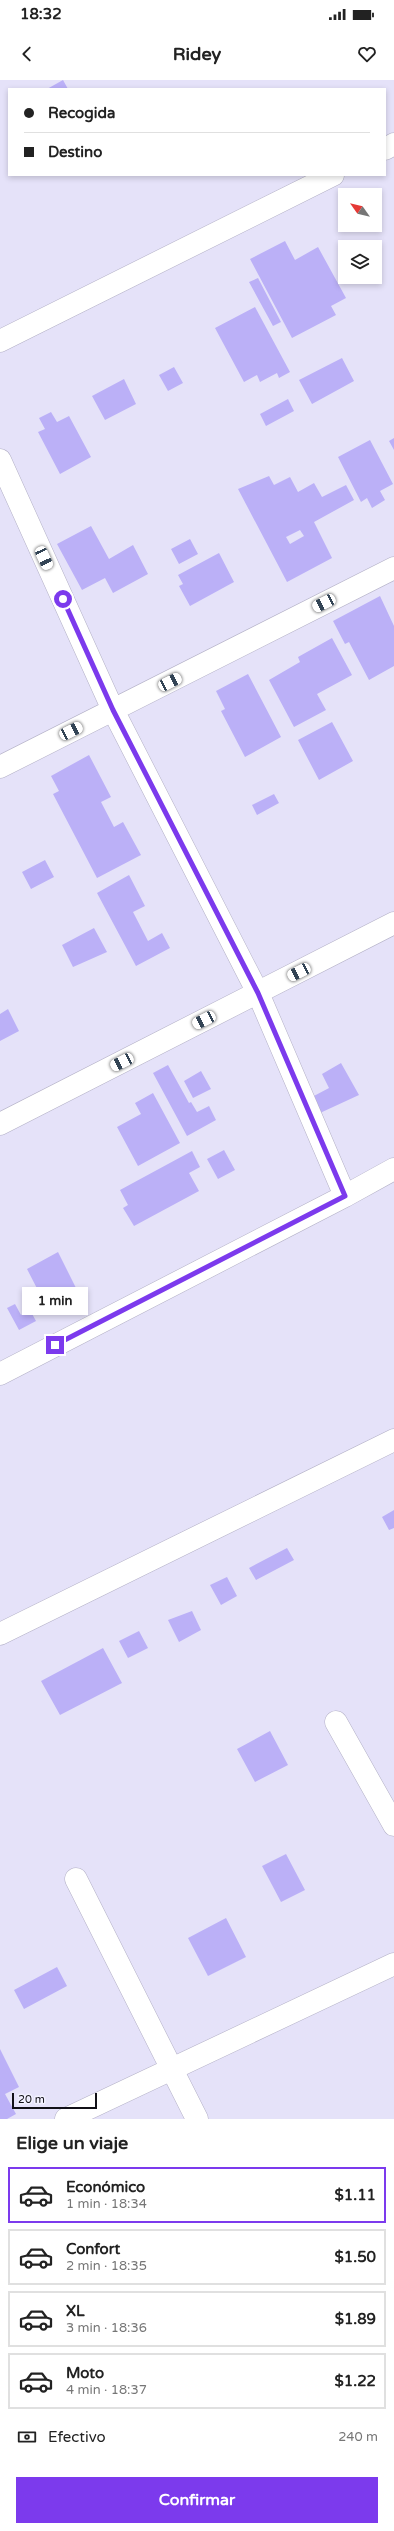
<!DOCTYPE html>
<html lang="es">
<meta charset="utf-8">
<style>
:root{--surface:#fff;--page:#f6f6f6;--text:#222;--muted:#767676;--line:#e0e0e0;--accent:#7c3aed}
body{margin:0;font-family:"Varela Round",sans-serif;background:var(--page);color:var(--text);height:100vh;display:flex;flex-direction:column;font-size:15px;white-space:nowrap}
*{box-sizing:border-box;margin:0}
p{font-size:13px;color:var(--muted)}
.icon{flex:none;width:22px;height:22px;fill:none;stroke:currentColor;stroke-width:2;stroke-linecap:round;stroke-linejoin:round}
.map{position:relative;height:2039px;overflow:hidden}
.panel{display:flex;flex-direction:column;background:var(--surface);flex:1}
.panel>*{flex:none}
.banner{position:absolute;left:8px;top:8px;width:378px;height:88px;border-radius:0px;box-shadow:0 2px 6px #0003;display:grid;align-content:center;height:88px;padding:0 16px;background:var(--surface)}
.needle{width:26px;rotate:304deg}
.buttons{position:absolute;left:338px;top:108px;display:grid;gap:8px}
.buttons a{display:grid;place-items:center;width:44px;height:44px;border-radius:0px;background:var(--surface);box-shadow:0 2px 6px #0003;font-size:20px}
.scale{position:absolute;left:12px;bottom:10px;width:85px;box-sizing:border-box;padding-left:4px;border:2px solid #111017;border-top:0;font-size:11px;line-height:14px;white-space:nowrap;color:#111017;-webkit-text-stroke:3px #f2f1ff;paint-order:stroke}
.end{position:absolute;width:18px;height:18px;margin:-9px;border:5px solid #7c3aed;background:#fff;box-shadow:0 0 0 2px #fff}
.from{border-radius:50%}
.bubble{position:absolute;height:28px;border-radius:0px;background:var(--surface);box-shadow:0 2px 6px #0003;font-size:13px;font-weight:700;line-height:28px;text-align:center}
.car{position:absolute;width:12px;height:24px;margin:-12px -6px;border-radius:5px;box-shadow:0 0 3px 1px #0007;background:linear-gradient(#fff 24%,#345 0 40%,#fff 0 76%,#345 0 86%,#fff 0)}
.banner b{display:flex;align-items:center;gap:14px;height:38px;font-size:15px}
.banner b+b{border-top:1px solid var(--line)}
.banner i{width:10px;height:10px;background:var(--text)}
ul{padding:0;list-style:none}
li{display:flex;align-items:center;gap:12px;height:56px;margin:0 8px 6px;padding:0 8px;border:2px solid var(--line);border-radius:0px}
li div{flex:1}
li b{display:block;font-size:15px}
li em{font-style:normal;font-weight:700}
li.active{border-color:var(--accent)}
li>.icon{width:36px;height:36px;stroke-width:1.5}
h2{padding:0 16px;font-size:18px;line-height:48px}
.pay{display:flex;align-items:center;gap:10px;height:44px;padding:0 16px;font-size:15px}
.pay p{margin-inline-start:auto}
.cta{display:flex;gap:8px;margin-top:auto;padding:8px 16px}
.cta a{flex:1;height:46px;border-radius:0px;background:var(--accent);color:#fff;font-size:16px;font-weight:700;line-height:46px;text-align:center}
.status{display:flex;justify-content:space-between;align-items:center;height:28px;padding:0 20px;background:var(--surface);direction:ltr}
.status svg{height:11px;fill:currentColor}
header{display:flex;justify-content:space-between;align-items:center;height:52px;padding:0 16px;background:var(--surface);font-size:18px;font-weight:700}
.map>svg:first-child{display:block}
.building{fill:#bbb0f7;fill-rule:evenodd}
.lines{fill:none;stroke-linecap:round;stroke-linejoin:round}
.minor-casing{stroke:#b3b0c6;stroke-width:23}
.minor{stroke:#fff;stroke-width:22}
.route{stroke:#7c3aed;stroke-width:5}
</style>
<div class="status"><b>18:32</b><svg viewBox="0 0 49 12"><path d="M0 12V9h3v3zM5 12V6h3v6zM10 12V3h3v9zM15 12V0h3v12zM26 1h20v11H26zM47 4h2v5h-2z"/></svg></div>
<header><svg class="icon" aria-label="back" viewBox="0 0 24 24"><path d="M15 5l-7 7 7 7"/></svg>Ridey<svg class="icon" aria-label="heart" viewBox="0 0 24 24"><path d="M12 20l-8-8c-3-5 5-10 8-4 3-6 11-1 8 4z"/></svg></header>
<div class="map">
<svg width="394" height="2039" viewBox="0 0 394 2039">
<rect width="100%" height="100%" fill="#e5e2f9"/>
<path class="building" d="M63,0L68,9H47Z
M285,161L295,180L318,167L346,218L331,226L336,235L292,258L250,179Z
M258,198L281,242L273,246L249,202Z
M255,227L290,292L279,298L277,293L260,302L257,295L244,302L215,248Z
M342,278L354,301L312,324L299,300Z
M174,287L183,303L168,311L159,295Z
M124,299L136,324L105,340L92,316Z
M288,319L294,331L266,346L260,334Z
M51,332L57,342L69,336L91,377L60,394L38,352L45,349L39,338Z
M394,358V370L389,361Z
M370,360L393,404L380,411L385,420L372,428L367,418L361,422L338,377Z
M269,396L274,405L290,397L298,412L314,403L322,417L346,405L354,420L314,442L332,478L287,502L238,409ZM300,450L304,456L290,464L286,457Z
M91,446L109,479L133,465L148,494L113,513L105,498L82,510L57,464Z
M190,459L198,474L179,484L171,469Z
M219,473L234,502L190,526L179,506L183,504L178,495Z
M380,516L394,546V586L369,600L349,562L345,564L333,541Z
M332,558L352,595L317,614L326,630L294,647L269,600L300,582L298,577Z
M248,594L281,657L245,677L221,631L225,629L216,611Z
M332,642L353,681L319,700L298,660Z
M89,675L111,717L101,722L114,747L123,742L141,775L97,798L53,714L59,711L51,696Z
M274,714L279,723L257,735L252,725Z
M45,780L54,797L31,809L22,792Z
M129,795L145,826L133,832L148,861L162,853L170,868L136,886L97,813Z
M94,848L107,872L73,887L62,865Z
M8,929L19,951L0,961V934Z
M341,983L359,1015L320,1033L312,1017L329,1008L322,994Z
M168,985L189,1023L191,1022L197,1032L209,1026L216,1040L187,1056L153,993Z
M201,991L211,1009L193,1018L184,1001Z
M153,1013L180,1063L138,1086L117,1047L141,1034L135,1023Z
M224,1070L235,1090L218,1099L207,1079Z
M192,1071L200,1087L189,1093L199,1111L134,1146L123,1128L128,1125L120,1110Z
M58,1172L76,1208L45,1224L27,1189Z
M15,1224L21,1235L30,1230L36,1241L19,1250L7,1228Z
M394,1430V1448L389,1450L382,1437Z
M287,1468L294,1480L256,1500L249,1488Z
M227,1497L237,1516L221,1525L210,1505Z
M192,1531L201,1550L179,1562L168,1540Z
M139,1551L148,1568L128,1578L119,1561Z
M103,1568L122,1603L60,1635L41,1601Z
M270,1651L288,1685L255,1702L237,1669Z
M286,1774L305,1810L281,1822L262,1786Z
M226,1838L246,1877L208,1896L188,1858Z
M57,1887L67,1906L24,1929L14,1910Z
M0,1969L19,2007L5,2014L16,2034L7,2039H0Z"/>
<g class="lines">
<g class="minor-casing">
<path id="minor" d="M385,69L394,64
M0,261L333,95
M0,380L113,630L258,913L345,1116L394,1089
M0,687L394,488
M0,1044L394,843
M0,1294L345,1116
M0,1554L394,1360
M336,1642L394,1745
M76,1799L197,2039
M66,2039L394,1884"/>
</g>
<use href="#minor" class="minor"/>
</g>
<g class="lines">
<path class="route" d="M55,1265L345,1116L258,913L113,630L63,519"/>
</g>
</svg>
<div class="buttons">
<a><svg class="needle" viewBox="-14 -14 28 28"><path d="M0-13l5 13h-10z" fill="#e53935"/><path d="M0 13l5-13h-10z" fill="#767676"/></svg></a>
<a><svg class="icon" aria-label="layers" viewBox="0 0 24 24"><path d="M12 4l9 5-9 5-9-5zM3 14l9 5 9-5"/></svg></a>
</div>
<div class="scale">20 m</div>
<i class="end from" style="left:63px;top:519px"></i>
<i class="end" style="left:55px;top:1265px"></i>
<div class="bubble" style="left:22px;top:1207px;width:66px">1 min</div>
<i class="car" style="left:44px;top:478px;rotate:155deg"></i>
<i class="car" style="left:324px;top:523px;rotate:243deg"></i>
<i class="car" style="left:170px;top:602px;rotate:63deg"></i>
<i class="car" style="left:71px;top:651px;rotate:63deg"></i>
<i class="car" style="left:299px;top:892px;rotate:243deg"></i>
<i class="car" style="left:204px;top:940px;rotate:243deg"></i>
<i class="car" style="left:122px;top:982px;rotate:243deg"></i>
<div class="banner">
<b><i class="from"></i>Recogida</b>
<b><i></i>Destino</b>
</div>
</div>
<section class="panel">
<h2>Elige un viaje</h2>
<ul>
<li class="active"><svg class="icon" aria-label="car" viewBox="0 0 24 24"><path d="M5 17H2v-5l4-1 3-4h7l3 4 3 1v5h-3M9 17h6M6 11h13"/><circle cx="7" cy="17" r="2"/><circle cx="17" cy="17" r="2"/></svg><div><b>Económico</b><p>1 min · 18:34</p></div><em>$1.11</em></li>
<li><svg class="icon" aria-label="car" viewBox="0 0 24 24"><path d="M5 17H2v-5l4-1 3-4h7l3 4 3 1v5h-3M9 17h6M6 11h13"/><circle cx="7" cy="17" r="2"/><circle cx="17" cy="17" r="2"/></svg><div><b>Confort</b><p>2 min · 18:35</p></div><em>$1.50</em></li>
<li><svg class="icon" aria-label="car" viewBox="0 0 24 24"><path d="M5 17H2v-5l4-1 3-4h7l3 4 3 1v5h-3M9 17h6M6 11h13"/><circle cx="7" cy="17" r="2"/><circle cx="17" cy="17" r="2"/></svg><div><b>XL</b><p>3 min · 18:36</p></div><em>$1.89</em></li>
<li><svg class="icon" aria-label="car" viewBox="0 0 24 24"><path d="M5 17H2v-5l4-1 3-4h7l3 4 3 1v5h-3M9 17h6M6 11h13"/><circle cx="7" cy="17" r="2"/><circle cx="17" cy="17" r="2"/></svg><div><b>Moto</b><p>4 min · 18:37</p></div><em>$1.22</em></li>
</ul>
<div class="pay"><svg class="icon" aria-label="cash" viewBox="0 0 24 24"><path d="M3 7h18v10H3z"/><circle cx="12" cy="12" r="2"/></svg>Efectivo<p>240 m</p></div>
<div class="cta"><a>Confirmar</a></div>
</section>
